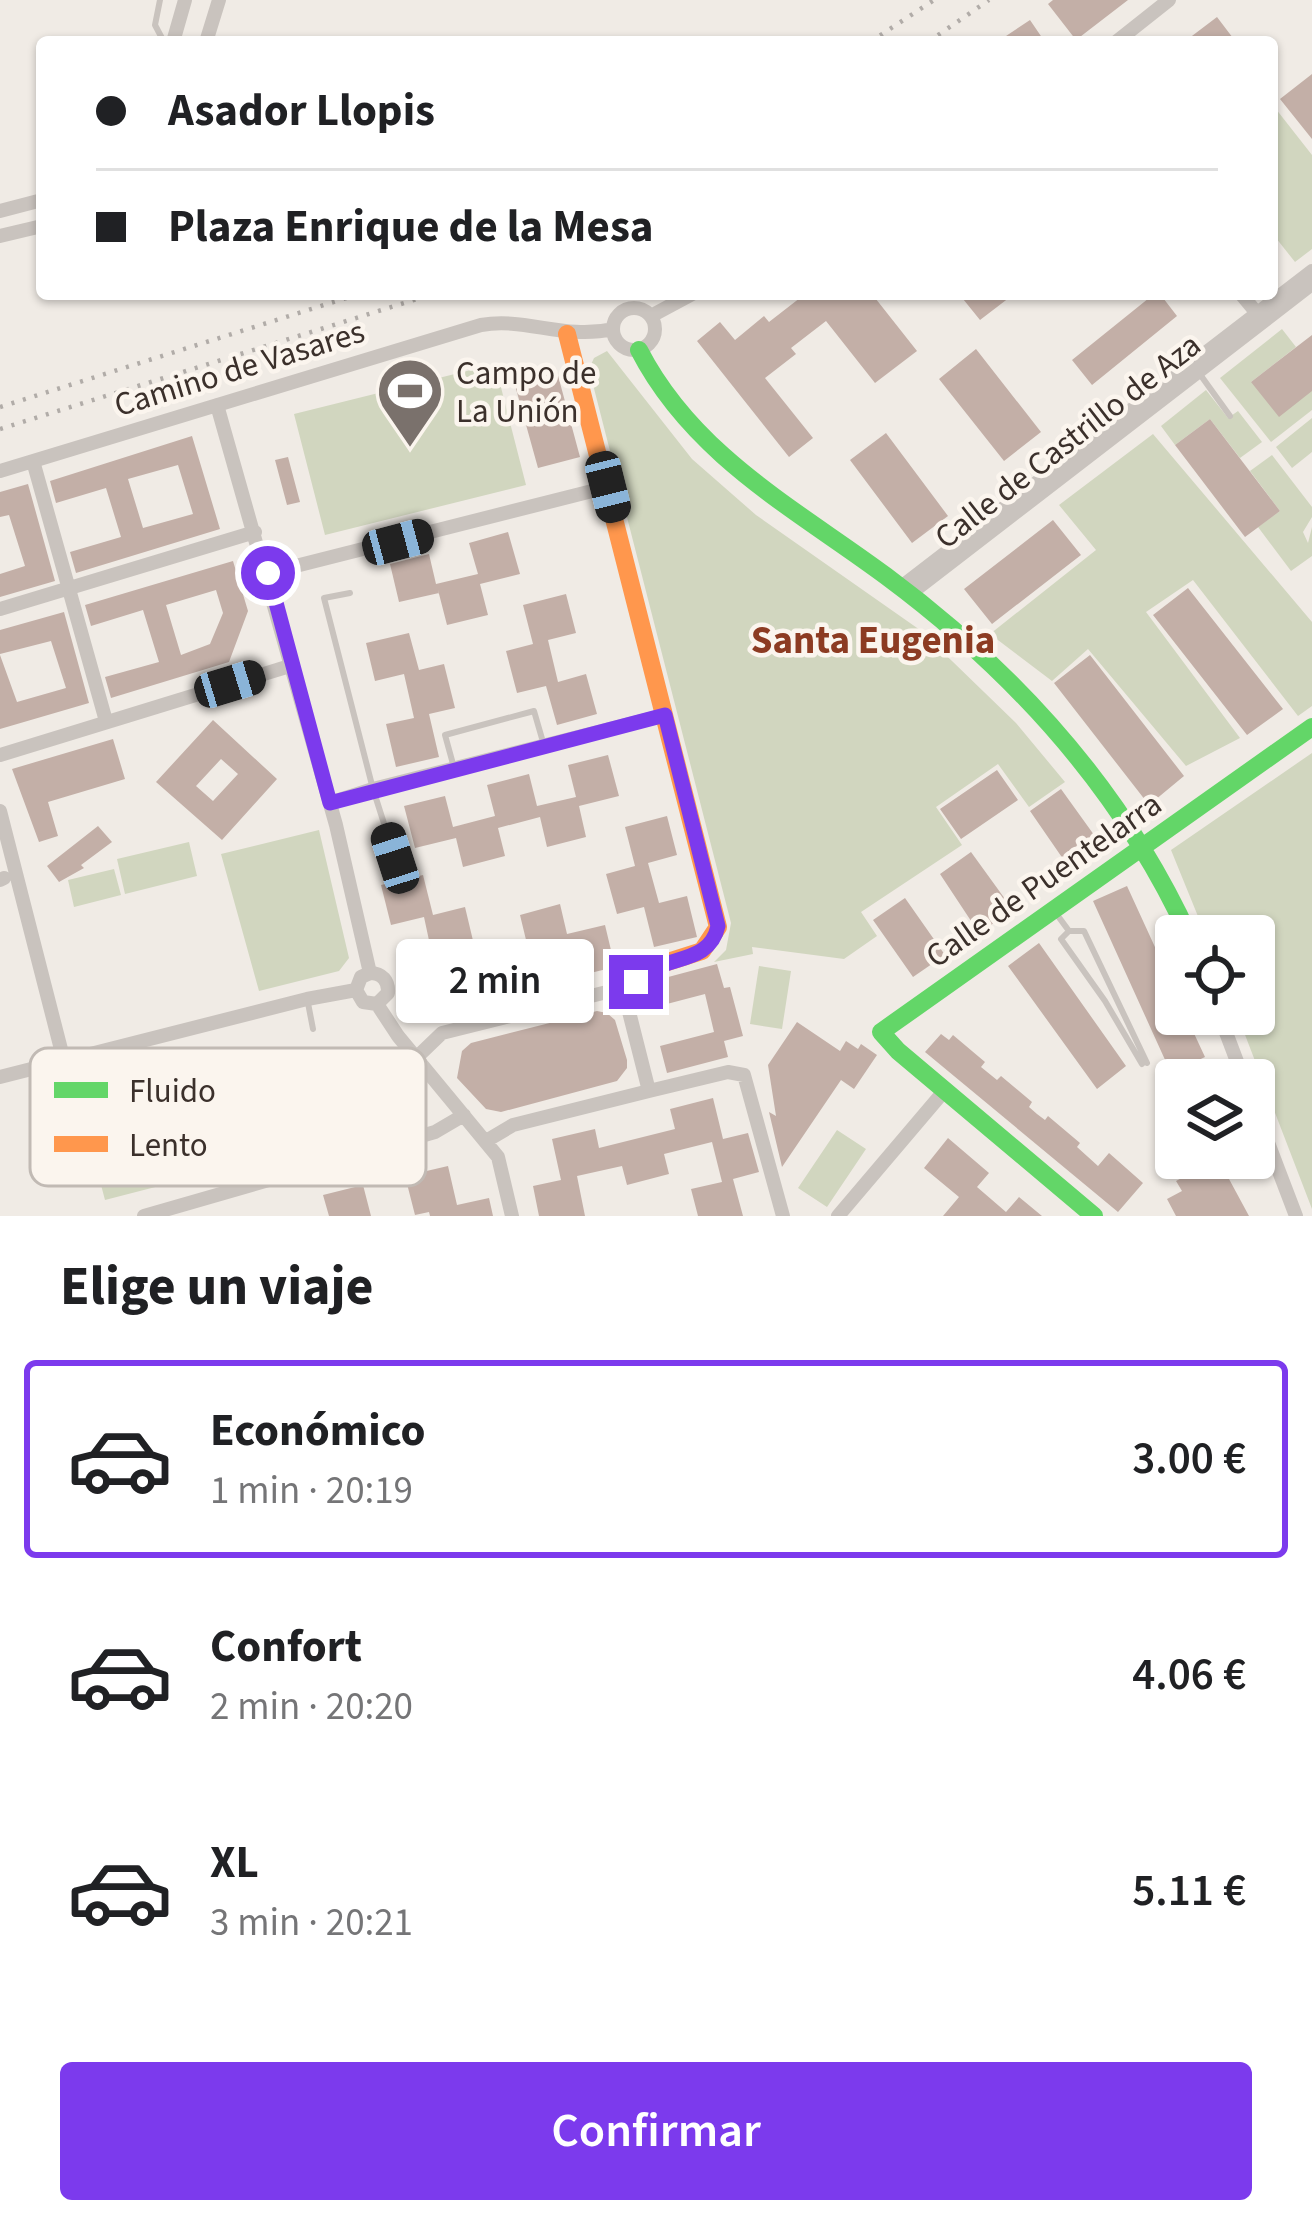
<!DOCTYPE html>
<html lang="es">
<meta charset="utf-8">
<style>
:root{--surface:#fff;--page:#f2f2f2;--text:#202124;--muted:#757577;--line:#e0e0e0;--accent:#7c3aed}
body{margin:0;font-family:"Source Sans 3",sans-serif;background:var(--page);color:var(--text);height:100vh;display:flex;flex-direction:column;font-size:45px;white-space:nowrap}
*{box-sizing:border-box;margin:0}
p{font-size:39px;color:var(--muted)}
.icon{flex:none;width:66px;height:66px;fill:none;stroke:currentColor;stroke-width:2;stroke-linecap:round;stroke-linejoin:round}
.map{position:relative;height:1216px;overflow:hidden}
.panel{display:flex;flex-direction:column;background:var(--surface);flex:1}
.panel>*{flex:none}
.hud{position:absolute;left:36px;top:36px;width:1242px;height:264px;border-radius:12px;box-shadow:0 3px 9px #0004;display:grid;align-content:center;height:264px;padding:0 60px;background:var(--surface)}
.tools{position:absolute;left:1155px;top:915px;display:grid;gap:24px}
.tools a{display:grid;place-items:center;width:120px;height:120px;border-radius:12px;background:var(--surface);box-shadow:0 3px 9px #0004;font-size:60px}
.end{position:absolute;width:54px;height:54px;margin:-27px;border:15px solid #7c3aed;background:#fff;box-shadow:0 0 0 6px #fff}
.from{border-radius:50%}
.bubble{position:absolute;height:84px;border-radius:12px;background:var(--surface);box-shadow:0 3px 9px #0004;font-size:39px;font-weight:600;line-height:84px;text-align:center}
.car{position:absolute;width:36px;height:72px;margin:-36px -18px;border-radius:15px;box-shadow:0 0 9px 3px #0007;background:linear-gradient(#222 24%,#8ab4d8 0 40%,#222 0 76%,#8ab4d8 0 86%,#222 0)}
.hud b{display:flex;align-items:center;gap:42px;height:114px;font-size:45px}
.hud b+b{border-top:3px solid var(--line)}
.hud i{width:30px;height:30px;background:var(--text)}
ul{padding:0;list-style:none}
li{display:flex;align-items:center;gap:36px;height:198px;margin:0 24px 18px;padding:0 36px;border:6px solid transparent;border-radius:12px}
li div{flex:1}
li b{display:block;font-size:45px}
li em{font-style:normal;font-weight:600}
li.selected{border-color:var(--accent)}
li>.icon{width:108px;height:108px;stroke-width:1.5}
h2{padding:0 60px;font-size:54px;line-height:144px}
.button{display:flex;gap:24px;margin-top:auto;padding:24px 60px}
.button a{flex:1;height:138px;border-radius:12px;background:var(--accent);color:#fff;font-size:48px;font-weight:600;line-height:138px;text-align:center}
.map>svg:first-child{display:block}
.green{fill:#d1d6bf}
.building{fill:#c3afa7;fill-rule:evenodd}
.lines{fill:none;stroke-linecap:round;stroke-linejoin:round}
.lane{stroke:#c9c3be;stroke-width:6}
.street{stroke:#c9c3be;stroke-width:14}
.fast{stroke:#63d668;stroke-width:18}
.slow{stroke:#ff974d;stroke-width:18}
.rail{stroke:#b1aca8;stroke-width:4.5;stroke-dasharray:3 9;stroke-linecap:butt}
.route{stroke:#7c3aed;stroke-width:15}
.labels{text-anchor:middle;stroke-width:9;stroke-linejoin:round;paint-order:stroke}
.street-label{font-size:33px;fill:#3b302b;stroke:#fbf5ee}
.poi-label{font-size:33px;fill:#3b302b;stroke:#fbf5ee;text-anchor:start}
.quarter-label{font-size:39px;font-weight:bold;fill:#8c3b22;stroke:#fbf5ee}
.key{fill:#fbf5ee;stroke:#c1bab4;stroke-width:3}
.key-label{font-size:33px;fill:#3b302b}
</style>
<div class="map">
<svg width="1312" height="1216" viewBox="0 0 1312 1216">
<rect width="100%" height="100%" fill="#f0ebe5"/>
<path class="green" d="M1272,104L1312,155V249L1295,262L1272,233Z
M1282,329L1296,347L1251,382L1312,391V410L1271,442L1220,378Z
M607,351L692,459L756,515L920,630L1016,723L1065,782L1029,807L998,764L936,807L962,845L861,912L877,936L844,959L752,947L753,954L714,962L726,950L731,923L589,369L594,358Z
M495,364L526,485L325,535L294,414Z
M1206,390L1228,418L1238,411L1262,442L1240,458L1210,419L1175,445L1161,426Z
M1312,418V452L1292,468L1276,447Z
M1153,434L1312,622V706L1298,716L1193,580L1146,612L1240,738L1186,766L1088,649L1052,681L990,634L1096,550L1059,505Z
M1272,455L1312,507V517L1303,532L1308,543L1312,527V556L1291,571L1258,527L1280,511L1250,471Z
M1312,753V1209L1237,1014H1254V936H1206L1171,850Z
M319,830L349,958L339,971L259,991L221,854Z
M189,842L197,876L125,894L117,859Z
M114,869L121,895L74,907L68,880Z
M759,966L791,971L782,1029L750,1024Z
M185,1127L198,1176L105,1200L92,1151Z
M837,1130L866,1149L827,1207L798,1188Z"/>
<path class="building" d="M1053,0H1128L1076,40L1048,4Z
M1217,17L1236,42H1184Z
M1030,20L1045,42H997Z
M1312,74V139L1280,99Z
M805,294H872L917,351L875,383L826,321L791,348L796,354L765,378L813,438L789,457L697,341L720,322L735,340L764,316L769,322Z
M959,294H1014L980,320Z
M1154,294H1160L1177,316L1092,385L1072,360Z
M1312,335V391L1279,417L1251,382Z
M976,349L1041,432L1004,461L939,379Z
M556,368L580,457L538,468L513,378Z
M1210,419L1280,511L1245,537L1175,445Z
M886,433L948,516L912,543L850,460Z
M192,436L220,529L76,573L70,552L121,537L106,488L56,503L50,481ZM178,465L193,514L143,528L128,479Z
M288,457L300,502L287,505L275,460Z
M28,484L55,581L0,597V574L25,566L9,515L0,517V492Z
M1053,520L1081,555L992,624L964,589Z
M508,532L520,574L480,584L488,615L447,625L438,590L439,593L399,602L390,564L429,554L436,584L478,574L469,543Z
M233,561L248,611L229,662L111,698L105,677L159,662L143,610L91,626L85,605ZM216,590L223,613L210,644L181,655L166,605Z
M1188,588L1283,709L1247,735L1153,615Z
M566,594L576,633L548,640L558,682L586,674L597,714L557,725L546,686L517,693L506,651L533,644L523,605Z
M64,612L89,703L0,729V655L17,702L66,688L51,641L0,654V630Z
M409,633L419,670L444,664L455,708L429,714L439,757L396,767L386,724L414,718L404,674L375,681L366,643Z
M1090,655L1184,776L1149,805L1054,683Z
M213,720L277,779L222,840L156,782ZM221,759L238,774L213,801L196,786Z
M113,739L125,779L48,802L58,836L39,842L12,769Z
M608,755L619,796L579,806L586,837L547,847L540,817L498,828L505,856L463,867L456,838L415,848L404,806L445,796L453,827L495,816L487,785L529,774L537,806L576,797L568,765Z
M997,770L1018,800L961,839L940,809Z
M1061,789L1102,846L1070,869L1030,811Z
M667,816L677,855L648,863L659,903L687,896L697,937L654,947L644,907L617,914L606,874L635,866L625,827Z
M98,826L112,842L81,865L84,868L59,882L47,866Z
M971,852L1013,910L979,933L940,874Z
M423,875L433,915L465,907L475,949L449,955L458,996L413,1006L404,965L433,959L424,917L391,925L381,885Z
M1127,886L1176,993V1014H1185L1205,1057L1171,1073L1093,901Z
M905,898L945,955L913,977L873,920Z
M560,904L567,934L605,925L615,967L578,976L570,945L530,956L538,988L497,998L486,955L527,944L520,915Z
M1039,943L1126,1066L1097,1089L1008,966Z
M717,964L724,988L730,987L743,1036L724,1041L728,1057L667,1073L660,1046L714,1032L705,994L663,1005L657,980Z
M597,1011L607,1013L615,1020L627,1060V1068L617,1081L501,1112L486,1109L457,1078L462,1051L471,1043Z
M797,1022L840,1051L846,1041L858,1049L861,1044L877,1055L854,1089L841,1080L782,1167L769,1112L776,1116L768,1065Z
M941,1034L949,1040L953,1035L985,1062L981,1067L997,1080L1001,1076L1032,1102L1029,1107L1037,1114L1045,1120L1048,1116L1080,1143L1077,1147L1098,1166L1109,1153L1143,1183L1118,1212L925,1052Z
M713,1098L723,1139L748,1133L759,1172L733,1179L743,1216H698L691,1189L722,1182L712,1142L664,1154L669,1174L627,1185L622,1166L577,1176L585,1216H539L533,1186L561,1180L552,1139L595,1129L599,1148L675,1129L670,1109Z
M948,1138L989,1173L977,1187L1006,1212L1019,1197L1042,1216H943L959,1197L924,1168Z
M448,1166L457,1205L489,1198L493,1216H430L429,1212L415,1215L405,1176Z
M1222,1166L1249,1216H1176L1167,1199L1182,1191L1176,1181L1199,1169L1203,1176Z
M363,1185L371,1216H329L323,1195Z"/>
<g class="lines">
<path class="lane" d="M160,0L155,25L164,42
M1199,373L1230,416
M350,593L324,598L373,789L395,858
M453,764L445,735L534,711L543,742
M1055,912L1069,931H1084L1147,1063
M1069,931L1061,939L1105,1001L1142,1064
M308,1003L313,1029
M67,1062L84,1070L99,1089"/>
<path class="street" d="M173,42L185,0
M206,42L219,0
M1116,42L1169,0
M0,211L42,200
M0,236L42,226
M1241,294L1256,312
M613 329a21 21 0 1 1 42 0a21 21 0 1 1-42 0Z
M651,316L692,294
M217,405L336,825L370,973
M33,461L106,721
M0,471L481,325C525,317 564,340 613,329
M268,573L608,487
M901,587L1312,271
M910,594L1312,284
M0,609L255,532
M0,755L293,665
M330,803L373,789L665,715
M0,811L64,1061
M0,880L4,878
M370,973L361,977L356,990L363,1002L377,1004
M370,973C382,973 389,981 388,993L377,1004
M377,1004L398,1036L498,1157L512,1216
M1219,1014L1244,1080
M416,1058L442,1033L623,988L649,1091L513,1125L486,1141
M0,1077L307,999L356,990
M649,1091L728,1072L744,1075L783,1216
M1254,1106L1296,1216
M144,1216L435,1132L464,1115
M838,1216L945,1090"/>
<path class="fast" d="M639,350C693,455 794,508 886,576C1014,671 1122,790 1189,936
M1094,1216L898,1051L881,1032L1312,727"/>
<path class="slow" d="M567,334L718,927L702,951L655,966L623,988"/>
<path class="rail" d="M870,42L934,0
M928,42L989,0
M0,407L359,294
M0,429L433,294"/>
</g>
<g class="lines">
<path class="route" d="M268,573L330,803L665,715L718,926C709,968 659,953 636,982"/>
</g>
<defs>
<g id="stadium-pin" transform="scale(3.45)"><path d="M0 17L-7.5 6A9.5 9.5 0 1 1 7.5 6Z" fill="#7a716c" stroke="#fbf5ee"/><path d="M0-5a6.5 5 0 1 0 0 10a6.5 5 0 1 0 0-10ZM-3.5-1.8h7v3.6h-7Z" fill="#fff"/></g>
</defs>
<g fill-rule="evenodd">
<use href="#stadium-pin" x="410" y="391"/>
</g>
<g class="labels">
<g class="street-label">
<text transform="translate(239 367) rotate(-17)" y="12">Camino de Vasares</text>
<text transform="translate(1067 440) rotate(-38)" y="12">Calle de Castrillo de Aza</text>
<text transform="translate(1043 879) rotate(-35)" y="12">Calle de Puentelarra</text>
</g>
<g class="poi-label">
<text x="456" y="384">Campo de<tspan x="456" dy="38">La Unión</tspan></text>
</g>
<g class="quarter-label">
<text x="873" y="653">Santa Eugenia</text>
</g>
</g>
<rect x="30" y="1048" width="396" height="138" rx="18" class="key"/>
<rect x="54" y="1082" width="54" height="16" fill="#63d668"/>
<rect x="54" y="1136" width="54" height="16" fill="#ff974d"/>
<g class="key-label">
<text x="129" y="1102">Fluido</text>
<text x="129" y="1156">Lento</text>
</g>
</svg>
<div class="tools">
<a><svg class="icon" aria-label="locate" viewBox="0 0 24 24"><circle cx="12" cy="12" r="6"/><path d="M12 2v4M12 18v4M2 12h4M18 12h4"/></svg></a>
<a><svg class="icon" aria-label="layers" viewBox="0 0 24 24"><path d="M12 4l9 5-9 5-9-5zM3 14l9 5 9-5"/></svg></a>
</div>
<i class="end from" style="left:268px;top:573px"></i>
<i class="end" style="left:636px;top:982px"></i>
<div class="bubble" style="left:396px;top:939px;width:198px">2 min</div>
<i class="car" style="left:608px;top:487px;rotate:166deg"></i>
<i class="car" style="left:398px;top:542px;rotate:75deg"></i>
<i class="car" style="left:230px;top:684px;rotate:73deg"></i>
<i class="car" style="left:395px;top:858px;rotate:342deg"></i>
<div class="hud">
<b><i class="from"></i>Asador Llopis</b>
<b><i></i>Plaza Enrique de la Mesa</b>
</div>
</div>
<section class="panel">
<h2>Elige un viaje</h2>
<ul>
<li class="selected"><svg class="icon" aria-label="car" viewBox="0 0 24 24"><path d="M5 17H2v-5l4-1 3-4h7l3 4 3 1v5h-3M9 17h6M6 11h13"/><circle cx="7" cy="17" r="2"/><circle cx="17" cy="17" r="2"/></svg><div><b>Económico</b><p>1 min · 20:19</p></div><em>3.00 €</em></li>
<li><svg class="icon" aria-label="car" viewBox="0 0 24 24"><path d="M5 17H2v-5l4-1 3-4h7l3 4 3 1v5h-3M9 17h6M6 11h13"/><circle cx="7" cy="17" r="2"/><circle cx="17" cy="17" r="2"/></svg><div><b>Confort</b><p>2 min · 20:20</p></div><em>4.06 €</em></li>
<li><svg class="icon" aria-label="car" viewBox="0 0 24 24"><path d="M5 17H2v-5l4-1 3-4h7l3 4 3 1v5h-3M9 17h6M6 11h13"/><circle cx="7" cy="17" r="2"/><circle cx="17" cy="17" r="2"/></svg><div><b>XL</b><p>3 min · 20:21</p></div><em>5.11 €</em></li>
</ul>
<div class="button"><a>Confirmar</a></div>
</section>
